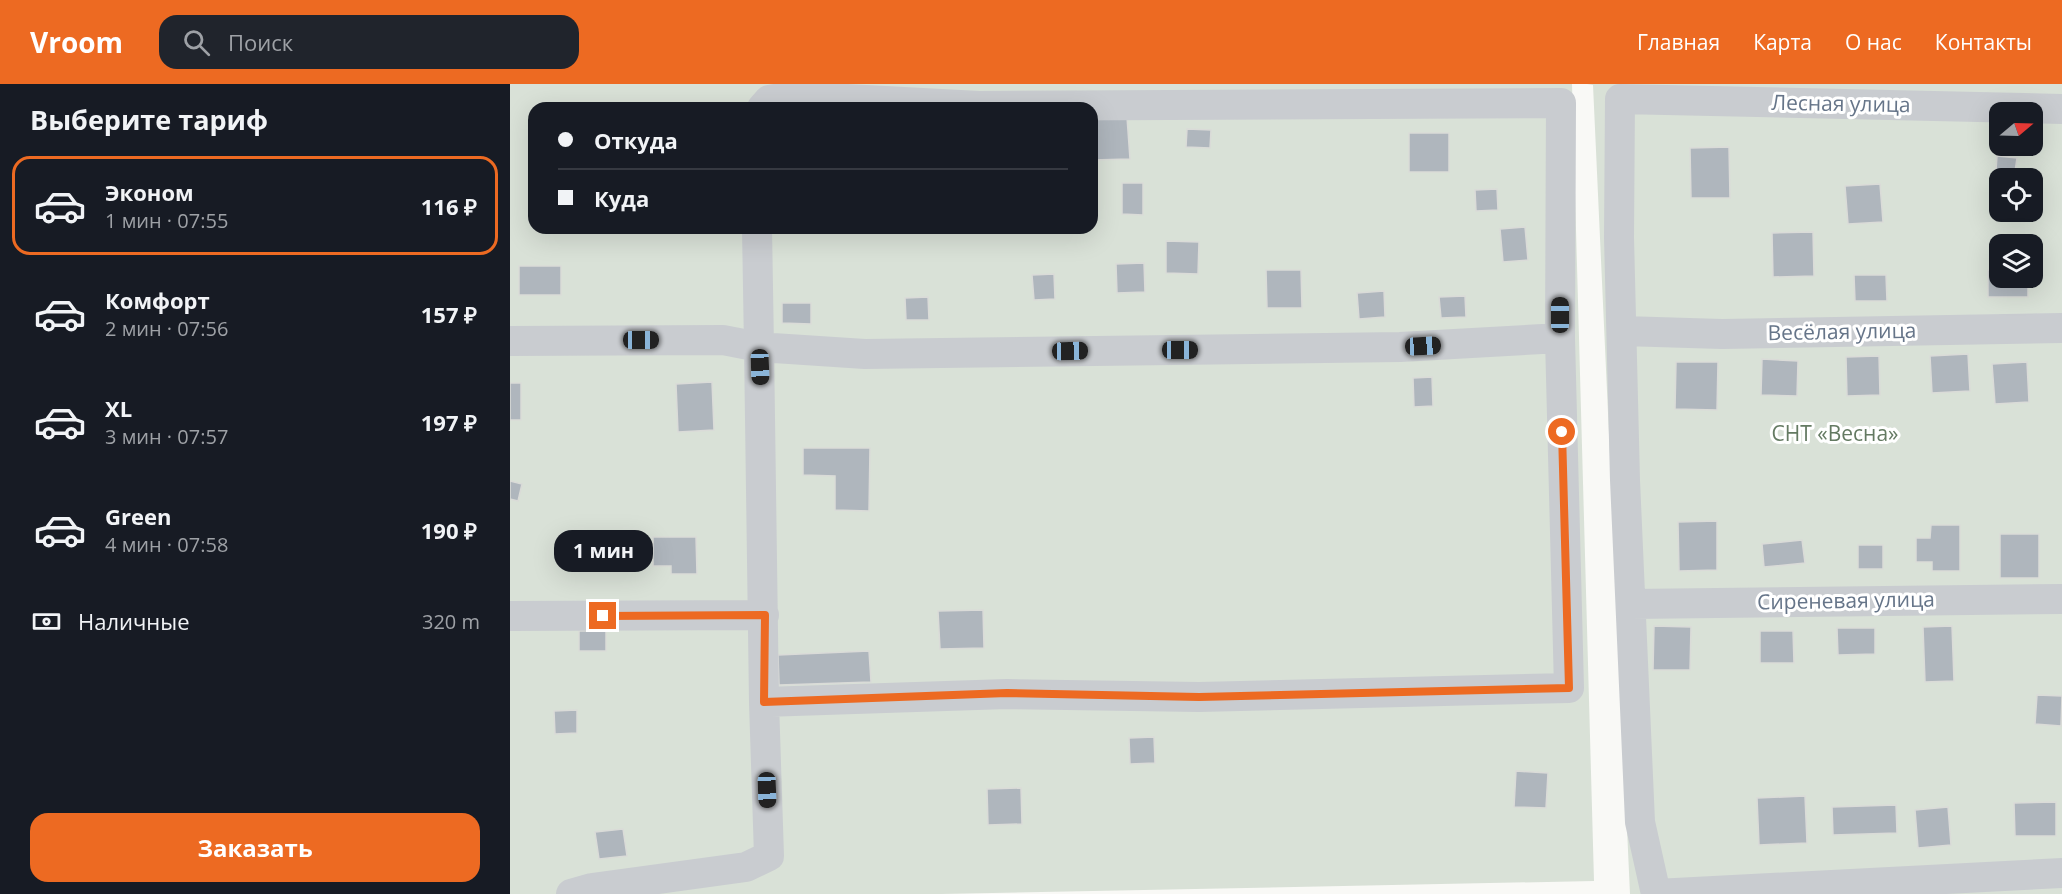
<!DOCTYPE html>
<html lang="ru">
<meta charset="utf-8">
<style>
:root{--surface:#171b24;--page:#20242c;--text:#f1f3f6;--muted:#9ea1a6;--line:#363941;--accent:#ed6a22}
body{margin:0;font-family:"Open Sans",sans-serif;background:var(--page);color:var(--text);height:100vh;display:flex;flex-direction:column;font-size:22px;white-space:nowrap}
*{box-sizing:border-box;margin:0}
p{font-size:20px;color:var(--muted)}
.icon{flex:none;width:33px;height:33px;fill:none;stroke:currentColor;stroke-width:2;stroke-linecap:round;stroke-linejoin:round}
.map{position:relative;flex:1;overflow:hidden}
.drawer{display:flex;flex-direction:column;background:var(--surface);width:510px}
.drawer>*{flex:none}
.top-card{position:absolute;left:18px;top:18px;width:570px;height:132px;border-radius:18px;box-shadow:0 6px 24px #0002;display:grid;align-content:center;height:132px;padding:0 30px;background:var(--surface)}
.needle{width:39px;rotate:71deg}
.tools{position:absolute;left:1479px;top:18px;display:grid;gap:12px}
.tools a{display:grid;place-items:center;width:54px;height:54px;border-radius:12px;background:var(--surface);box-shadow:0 6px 24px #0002;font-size:30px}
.end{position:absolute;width:27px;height:27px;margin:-14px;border:8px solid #ed6a22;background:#fff;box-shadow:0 0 0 3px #fff}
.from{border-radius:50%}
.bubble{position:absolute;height:42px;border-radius:18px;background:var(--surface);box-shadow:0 6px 24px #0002;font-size:20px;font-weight:700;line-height:42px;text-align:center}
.car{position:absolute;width:18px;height:36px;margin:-18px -9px;border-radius:8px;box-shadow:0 0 4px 2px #0007;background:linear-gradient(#222 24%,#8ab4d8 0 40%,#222 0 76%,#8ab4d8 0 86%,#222 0)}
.top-card b{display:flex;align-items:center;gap:21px;height:57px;font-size:22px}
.top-card b+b{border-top:2px solid var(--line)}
.top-card i{width:15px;height:15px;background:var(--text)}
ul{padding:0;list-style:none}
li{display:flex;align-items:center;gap:18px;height:99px;margin:0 12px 9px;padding:0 18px;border:3px solid transparent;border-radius:18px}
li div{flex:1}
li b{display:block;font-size:22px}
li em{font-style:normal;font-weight:700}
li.on{border-color:var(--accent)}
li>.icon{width:54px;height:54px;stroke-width:1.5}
h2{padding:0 30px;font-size:27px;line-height:72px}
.pay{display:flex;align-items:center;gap:15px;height:66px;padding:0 30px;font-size:22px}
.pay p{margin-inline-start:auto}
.cta{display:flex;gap:12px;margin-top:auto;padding:12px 30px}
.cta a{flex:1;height:69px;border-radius:18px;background:var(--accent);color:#fff;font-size:24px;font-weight:700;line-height:69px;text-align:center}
header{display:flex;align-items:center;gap:36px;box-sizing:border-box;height:84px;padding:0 30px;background:var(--accent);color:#fff}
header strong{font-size:28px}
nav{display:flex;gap:33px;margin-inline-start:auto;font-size:21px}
.search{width:420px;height:54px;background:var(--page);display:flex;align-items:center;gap:15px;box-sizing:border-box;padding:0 21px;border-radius:18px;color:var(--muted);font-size:22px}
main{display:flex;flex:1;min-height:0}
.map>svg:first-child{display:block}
.green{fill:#d9e1d7;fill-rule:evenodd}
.building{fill:#afb6bd;stroke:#dadbd8;stroke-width:1.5}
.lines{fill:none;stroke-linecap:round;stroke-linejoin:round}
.street{stroke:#c9ccd0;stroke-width:30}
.route{stroke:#ed6a22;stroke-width:8}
.labels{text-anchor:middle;stroke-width:6;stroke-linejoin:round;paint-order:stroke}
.street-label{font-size:21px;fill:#667589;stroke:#fff}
.park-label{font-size:21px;fill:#647a62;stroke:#fff}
</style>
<header>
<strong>Vroom</strong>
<div class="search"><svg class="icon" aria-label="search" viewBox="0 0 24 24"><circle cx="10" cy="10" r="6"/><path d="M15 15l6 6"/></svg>Поиск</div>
<nav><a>Главная</a><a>Карта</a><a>О нас</a><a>Контакты</a></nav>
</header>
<main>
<section class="drawer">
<h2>Выберите тариф</h2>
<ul>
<li class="on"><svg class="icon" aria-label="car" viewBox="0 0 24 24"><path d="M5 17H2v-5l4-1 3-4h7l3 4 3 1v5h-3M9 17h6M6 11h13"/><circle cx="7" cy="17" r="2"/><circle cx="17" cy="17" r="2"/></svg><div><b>Эконом</b><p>1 мин · 07:55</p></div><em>116 ₽</em></li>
<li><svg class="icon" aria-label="car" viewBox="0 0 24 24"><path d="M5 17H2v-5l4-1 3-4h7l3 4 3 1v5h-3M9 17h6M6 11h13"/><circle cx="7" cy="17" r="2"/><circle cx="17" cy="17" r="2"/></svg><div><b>Комфорт</b><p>2 мин · 07:56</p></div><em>157 ₽</em></li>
<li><svg class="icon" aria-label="car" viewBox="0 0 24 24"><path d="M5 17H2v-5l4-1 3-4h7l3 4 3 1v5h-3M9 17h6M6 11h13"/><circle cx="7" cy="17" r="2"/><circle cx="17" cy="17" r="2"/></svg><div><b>XL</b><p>3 мин · 07:57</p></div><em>197 ₽</em></li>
<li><svg class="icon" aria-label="car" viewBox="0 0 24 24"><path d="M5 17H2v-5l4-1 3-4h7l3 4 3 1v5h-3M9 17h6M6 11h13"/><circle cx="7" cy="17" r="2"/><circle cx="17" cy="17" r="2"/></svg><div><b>Green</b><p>4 мин · 07:58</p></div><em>190 ₽</em></li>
</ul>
<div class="pay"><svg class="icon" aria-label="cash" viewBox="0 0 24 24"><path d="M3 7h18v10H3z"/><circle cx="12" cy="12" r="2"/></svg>Наличные<p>320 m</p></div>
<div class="cta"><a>Заказать</a></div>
</section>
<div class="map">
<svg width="1552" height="810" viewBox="0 0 1552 810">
<rect width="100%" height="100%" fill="#f9f9f6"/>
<path class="green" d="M0,0H1062L1084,797L431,810H0ZM24,24H582V144H24Z
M1077,0H1552V810H1120L1083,1ZM1490,28H1522V62H1490ZM1490,94H1522V128H1490ZM1490,160H1522V194H1490Z"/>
<path class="building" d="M617,33L620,75L582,76V34Z
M677,45L701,46L700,64L676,63Z
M899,49H939V88H899Z
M1219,63L1220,114H1181L1180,64Z
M1487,72L1507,74L1504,94H1490V100H1485Z
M612,99H633V131L612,130Z
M1370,100L1373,138L1338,140L1335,102Z
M987,105L988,126L966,127L965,106Z
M1015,143L1018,176L993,178L990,145Z
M1303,148L1304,192L1263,193L1262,149Z
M656,157L689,158L688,190L656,189Z
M634,179L635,208L607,209L606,180Z
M9,182H51V211H9Z
M756,186H791L792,224H757Z
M1478,186H1490V194H1518V213H1478Z
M544,190L545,215L524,216L522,191Z
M1344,191H1376L1377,217H1345Z
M874,207L875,233L849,235L847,209Z
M955,212L956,233L931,234L929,213Z
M418,213L419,236H396L395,214Z
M272,219H301V240L272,239Z
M1458,270L1460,307L1422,309L1420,272Z
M1369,272L1370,311L1337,312L1336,273Z
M1252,275L1288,277L1287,312L1251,311Z
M1166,278H1208L1207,326L1165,325Z
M1517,278L1519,318L1485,320L1482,280Z
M922,293L923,322L904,323L903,294Z
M202,298L204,346L168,348L166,300Z
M0,299H11V336H0Z
M293,364H360L359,427L325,426V392L293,391Z
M0,397L12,400L8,417L0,415Z
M1207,437V486L1169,487L1168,438Z
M1421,441H1450V487H1422V478H1406V454H1420Z
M1490,450H1529V494H1490Z
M143,453H186L187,490H161V482H143Z
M93,456L94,474H57V457Z
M1292,456L1295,479L1254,483L1252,460Z
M1348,461H1373V485H1348Z
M473,526L474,564L430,565L428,527Z
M1144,542L1181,543L1180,586H1143Z
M1442,542L1444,597L1415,598L1413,543Z
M1327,544H1365V570L1328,571Z
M69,547H96V567H69Z
M1250,547H1283L1284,579H1250Z
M359,567L361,598L269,601L268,571Z
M1527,611L1552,612L1551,642L1525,640Z
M67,626V649L45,650L44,627Z
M644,653L645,679L620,680L619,654Z
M1006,687L1038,689L1036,724L1004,723Z
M511,704L512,740L478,741L477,705Z
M1295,712L1297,759L1249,761L1247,714Z
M1546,718V752H1505L1504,719Z
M1386,721L1387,749L1323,751L1322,723Z
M1438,723L1441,761L1408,764L1405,726Z
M113,745L117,772L89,775L85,748Z"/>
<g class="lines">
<path class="street" d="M252,24L259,16L281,12L469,22L1051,19L1050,254L1059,604L689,613L497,610L254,618
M1552,25L1110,15L1109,153L1115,396L1130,738L1146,810L1552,789
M1113,247L1212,250L1552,244
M0,257L213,256L249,263L247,144
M1121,520L1552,515
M0,532L254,531
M61,810L82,804L236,783L259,772L254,618L249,263L355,270L890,263L1050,254"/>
</g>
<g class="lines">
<path class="route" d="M93,532L255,531L254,618L497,609L689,613L1059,604L1052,348"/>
</g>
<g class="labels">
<g class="street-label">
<text transform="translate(1331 20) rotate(1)" y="7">Лесная улица</text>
<text transform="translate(1332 248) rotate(-1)" y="7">Весёлая улица</text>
<text transform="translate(1336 517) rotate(-1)" y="7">Сиреневая улица</text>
</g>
<g class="park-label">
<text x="1325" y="357">СНТ «Весна»</text>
</g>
</g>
</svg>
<div class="tools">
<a><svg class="needle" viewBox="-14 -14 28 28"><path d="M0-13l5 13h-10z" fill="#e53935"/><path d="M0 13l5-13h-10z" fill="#9ea1a6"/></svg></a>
<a><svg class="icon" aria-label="locate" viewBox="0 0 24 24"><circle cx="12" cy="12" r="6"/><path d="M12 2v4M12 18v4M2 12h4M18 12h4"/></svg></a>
<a><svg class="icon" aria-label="layers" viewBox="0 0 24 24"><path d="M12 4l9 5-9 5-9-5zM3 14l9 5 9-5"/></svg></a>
</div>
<i class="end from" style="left:1052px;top:348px"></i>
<i class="end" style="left:93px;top:532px"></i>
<div class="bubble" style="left:44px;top:446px;width:99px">1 мин</div>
<i class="car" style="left:1050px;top:231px;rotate:0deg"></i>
<i class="car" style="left:131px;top:256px;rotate:90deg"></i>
<i class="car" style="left:913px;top:262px;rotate:87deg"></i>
<i class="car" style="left:670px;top:266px;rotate:90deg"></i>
<i class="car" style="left:560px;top:267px;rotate:89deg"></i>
<i class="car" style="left:250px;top:283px;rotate:178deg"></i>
<i class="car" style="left:257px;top:706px;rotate:178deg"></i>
<div class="top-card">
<b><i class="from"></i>Откуда</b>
<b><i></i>Куда</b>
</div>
</div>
</main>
